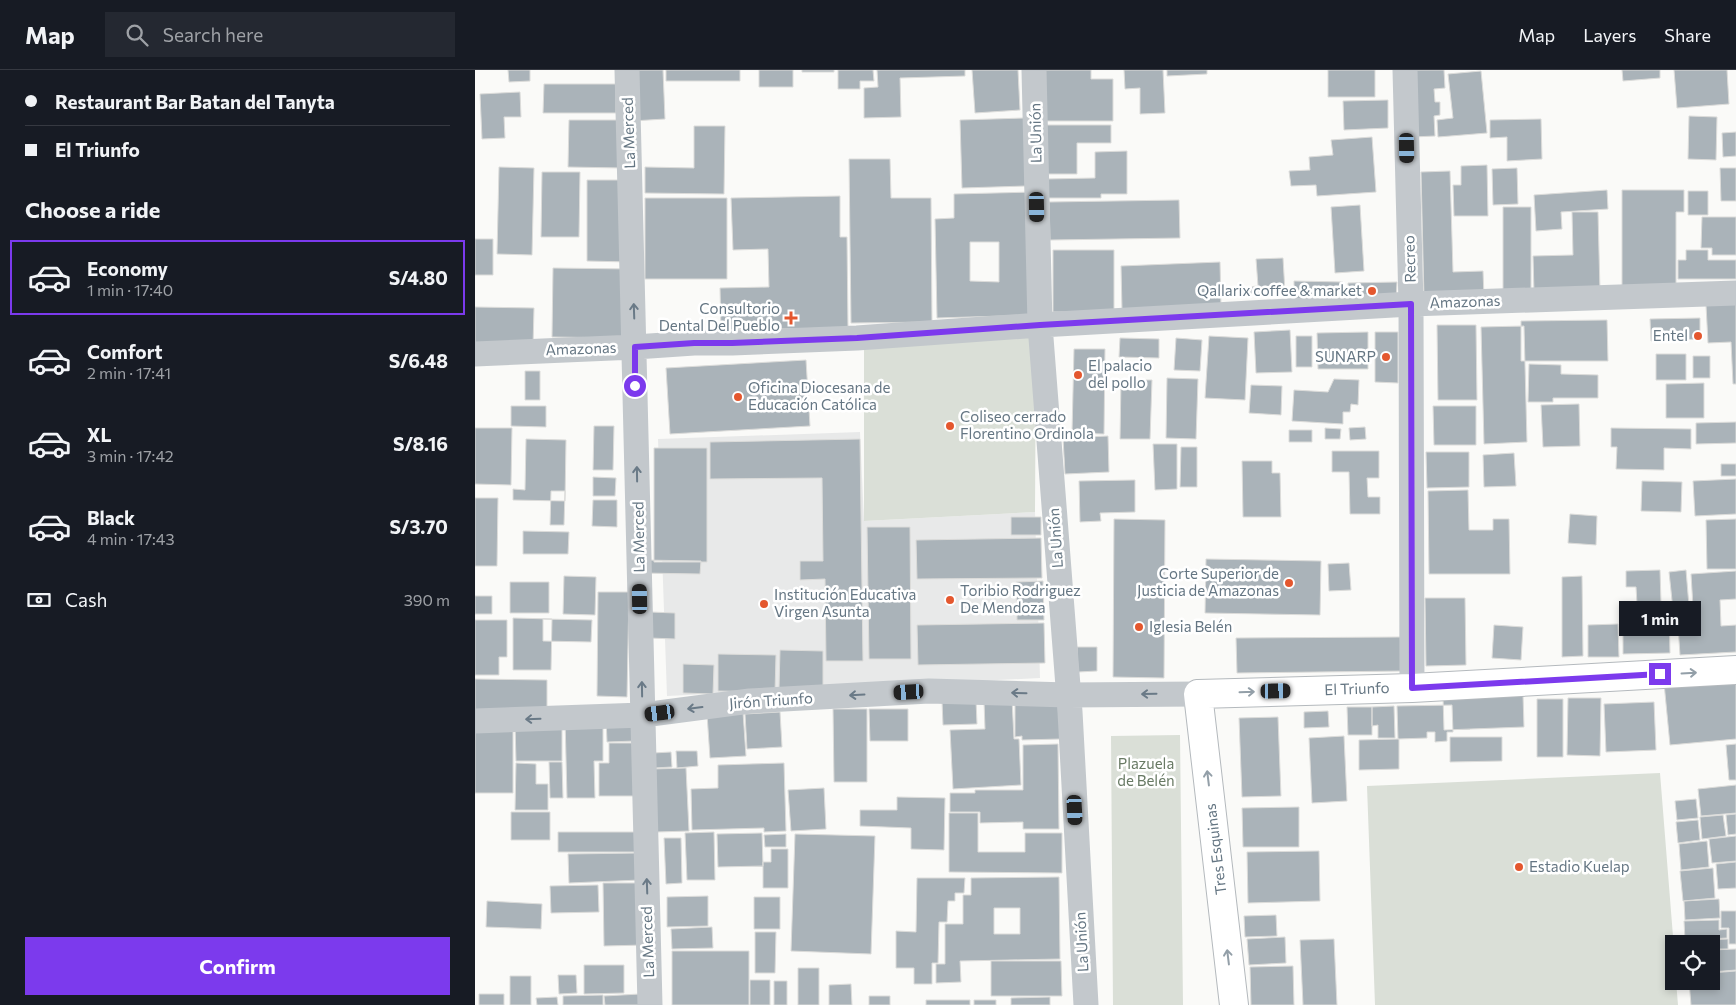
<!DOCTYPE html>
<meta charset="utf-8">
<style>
:root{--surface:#171b24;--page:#242831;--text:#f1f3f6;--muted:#9ea1a6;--line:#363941;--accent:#7c3aed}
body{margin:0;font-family:Commissioner,sans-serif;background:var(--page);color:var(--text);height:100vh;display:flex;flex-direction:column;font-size:19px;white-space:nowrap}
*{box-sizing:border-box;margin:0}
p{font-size:16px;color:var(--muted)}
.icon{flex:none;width:28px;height:28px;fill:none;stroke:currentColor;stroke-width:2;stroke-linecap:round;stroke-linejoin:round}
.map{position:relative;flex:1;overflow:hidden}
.panel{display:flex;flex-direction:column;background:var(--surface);width:475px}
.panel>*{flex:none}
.guide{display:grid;align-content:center;height:110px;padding:0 25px;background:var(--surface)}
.controls{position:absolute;left:1190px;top:865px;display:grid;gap:10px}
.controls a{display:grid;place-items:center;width:55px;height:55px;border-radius:0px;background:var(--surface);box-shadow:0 2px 8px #0003;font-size:25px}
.end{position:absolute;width:22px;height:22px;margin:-11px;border:6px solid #7c3aed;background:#fff;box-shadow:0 0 0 2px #fff}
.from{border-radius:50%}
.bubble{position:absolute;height:35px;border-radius:0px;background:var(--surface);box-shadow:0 2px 8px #0003;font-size:16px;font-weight:700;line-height:35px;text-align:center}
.car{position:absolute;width:15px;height:30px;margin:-15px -8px;border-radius:6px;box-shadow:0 0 4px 1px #0007;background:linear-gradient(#222 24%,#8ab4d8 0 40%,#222 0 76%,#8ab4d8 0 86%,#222 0)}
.guide b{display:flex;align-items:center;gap:18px;height:48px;font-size:19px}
.guide b+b{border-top:1px solid var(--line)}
.guide i{width:12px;height:12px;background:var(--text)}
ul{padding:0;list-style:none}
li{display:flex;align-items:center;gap:15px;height:75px;margin:0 10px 8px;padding:0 15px;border:2px solid transparent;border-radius:0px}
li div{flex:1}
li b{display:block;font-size:19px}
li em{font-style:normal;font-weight:700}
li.selected{border-color:var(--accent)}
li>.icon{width:45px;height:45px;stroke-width:1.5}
h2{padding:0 25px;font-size:22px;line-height:60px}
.pay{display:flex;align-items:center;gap:12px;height:55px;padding:0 25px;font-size:19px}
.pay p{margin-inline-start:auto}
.button{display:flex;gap:10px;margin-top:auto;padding:10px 25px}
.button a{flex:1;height:58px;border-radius:0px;background:var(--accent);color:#fff;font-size:20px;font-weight:700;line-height:58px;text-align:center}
header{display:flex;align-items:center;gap:30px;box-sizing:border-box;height:70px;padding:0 25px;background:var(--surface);border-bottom:1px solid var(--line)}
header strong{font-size:24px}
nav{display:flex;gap:28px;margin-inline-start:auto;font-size:18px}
.search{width:350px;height:45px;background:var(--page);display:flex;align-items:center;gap:12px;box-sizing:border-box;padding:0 18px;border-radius:0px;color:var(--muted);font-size:19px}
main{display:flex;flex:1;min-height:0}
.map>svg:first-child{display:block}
.built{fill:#e8e9e9}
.green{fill:#dadfd7}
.building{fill:#aab3b9;stroke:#dcdcda;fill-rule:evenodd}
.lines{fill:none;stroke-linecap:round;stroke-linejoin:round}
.highway-casing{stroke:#b4b9bd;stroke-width:30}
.minor{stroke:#c3c8cc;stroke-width:25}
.highway{stroke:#fff;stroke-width:28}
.oneway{stroke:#6a7a87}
.oneway2{stroke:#939fa8}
.route{stroke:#7c3aed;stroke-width:6}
.poi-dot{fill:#e4572e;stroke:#fff;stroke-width:2}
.labels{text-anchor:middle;stroke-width:5;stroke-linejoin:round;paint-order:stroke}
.street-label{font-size:15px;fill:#657683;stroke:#fff}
.poi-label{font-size:15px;fill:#657683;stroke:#fff;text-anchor:start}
.park-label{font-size:15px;fill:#687a64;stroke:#fff}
</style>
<header>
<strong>Map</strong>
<div class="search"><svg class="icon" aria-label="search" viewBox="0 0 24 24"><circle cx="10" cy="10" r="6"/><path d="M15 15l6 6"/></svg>Search here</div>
<nav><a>Map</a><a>Layers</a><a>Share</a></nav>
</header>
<main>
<section class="panel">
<div class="guide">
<b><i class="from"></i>Restaurant Bar Batan del Tanyta</b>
<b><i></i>El Triunfo</b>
</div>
<h2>Choose a ride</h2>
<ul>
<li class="selected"><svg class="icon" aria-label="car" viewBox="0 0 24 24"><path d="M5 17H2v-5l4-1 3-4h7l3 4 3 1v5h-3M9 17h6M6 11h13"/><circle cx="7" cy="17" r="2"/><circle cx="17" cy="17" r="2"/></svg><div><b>Economy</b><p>1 min · 17:40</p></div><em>S/4.80</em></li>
<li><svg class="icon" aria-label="car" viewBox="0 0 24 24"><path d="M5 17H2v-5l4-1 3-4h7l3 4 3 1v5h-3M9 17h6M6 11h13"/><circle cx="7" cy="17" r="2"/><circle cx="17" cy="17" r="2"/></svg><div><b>Comfort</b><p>2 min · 17:41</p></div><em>S/6.48</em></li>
<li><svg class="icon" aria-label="car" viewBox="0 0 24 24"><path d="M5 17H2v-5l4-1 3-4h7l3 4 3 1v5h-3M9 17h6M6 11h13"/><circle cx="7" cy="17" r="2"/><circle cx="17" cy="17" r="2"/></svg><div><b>XL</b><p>3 min · 17:42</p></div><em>S/8.16</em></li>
<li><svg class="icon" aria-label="car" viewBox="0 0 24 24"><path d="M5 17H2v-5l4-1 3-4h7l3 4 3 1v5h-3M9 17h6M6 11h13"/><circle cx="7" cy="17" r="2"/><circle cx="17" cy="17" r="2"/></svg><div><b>Black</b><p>4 min · 17:43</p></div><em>S/3.70</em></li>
</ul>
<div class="pay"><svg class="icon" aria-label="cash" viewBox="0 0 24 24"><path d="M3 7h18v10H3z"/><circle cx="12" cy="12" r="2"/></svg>Cash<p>390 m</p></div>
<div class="button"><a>Confirm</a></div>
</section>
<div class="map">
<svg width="1261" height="935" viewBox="0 0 1261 935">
<rect width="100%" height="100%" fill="#fafaf8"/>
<path class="built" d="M385,362L389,451L560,442L565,608L192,626L183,369Z"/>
<path class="green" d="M561,267L560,442L389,451V271Z
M705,665L708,935H638L636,666Z
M1185,703L1199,879V911H1201L1203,935H900L892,716Z"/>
<path class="building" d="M33,0H55V11L34,12Z
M155,0H188L190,49L157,51Z
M191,0H265V11H191Z
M284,0H318V17H284Z
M327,0H359V2H327Z
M363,0H398L399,11H385V19H363Z
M402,0H490V6L425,8L426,47L389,48V18L403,17Z
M497,0H543L545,40L500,43Z
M569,0H616V9H638V51H569Z
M649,0H688L690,43L665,44V18L650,19Z
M692,0H732V4L692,6Z
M853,0H900V27H853Z
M934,0H969L970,18L959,19L960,32H965V45L959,46L960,66L937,67Z
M1147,0H1185V8L1148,11Z
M1199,0H1252L1254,34L1202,38Z
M1006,1L1012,63L963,67L962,50L978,48L973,4Z
M69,14H141V43H68Z
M45,22L46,47H29L30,68L7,69L5,24Z
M913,30V58L869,60L868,31Z
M1214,46L1242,47L1241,90L1213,89Z
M549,48L551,116L487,118L485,50Z
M1066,49L1067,89L1032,91V67L1015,68V50Z
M94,50H148V98L93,97Z
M568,55H636V73H602V104H568Z
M219,56H250L249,124L170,123V97L219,98Z
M1261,62V86L1248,87L1247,63Z
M897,67L901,122L842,126L841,115L816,116L814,101L835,100L834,87L858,85L856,70Z
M652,81V124H626V128H571V109L620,108V82Z
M374,89H415L416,128H456L457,252L376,253Z
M1012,95L1013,146H979L978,115H986V96Z
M24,97L59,98L57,185L22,184Z
M1042,98L1043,134L1018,135L1017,99Z
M1245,98H1261V131H1246Z
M975,101L978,202L1008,201L1009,227L949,229L946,102Z
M67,102H105L104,167H66Z
M112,110H154V192L112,191Z
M1132,120L1133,139L1086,142L1087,159L1061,161L1059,125Z
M1147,120H1209V142H1201V216H1147Z
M1213,121H1233V145H1213Z
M559,122L561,245L462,248L460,149L479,148V124ZM495,172H524V212L495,211Z
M365,126V167H372L373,258L246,260L245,218L294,217L293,179L258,180L256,128Z
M170,128H252V209H170Z
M704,130L705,168L575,170L574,132Z
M885,135L889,201L860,203L856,137Z
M1028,137H1056V227H1028Z
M1097,142H1123L1125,221L1059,222L1058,186L1098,185Z
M1227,147H1261V185H1237V178H1226Z
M0,169H18V205H0Z
M578,180H639V242H578Z
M1211,180H1233V190H1261V209H1203V190H1211Z
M808,188L810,222L774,224L773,217L783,216L781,189Z
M745,192L746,236L647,240L646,196Z
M78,198L155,199L154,268L77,267Z
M819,211L868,212V233H819Z
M922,212L921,230L873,229V213Z
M1261,234V314H1258L1256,272L1233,273L1231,235Z
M0,237L59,238L58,276L0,275Z
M1225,248V269L1176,271L1175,249Z
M1132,250L1133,291H1046V251Z
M962,255H1001L1002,330H963Z
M1049,256L1052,372L1009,374L1006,257Z
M815,260L817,302L781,303L779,262Z
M893,262V299H843L842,263Z
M900,262H923V313L900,312Z
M734,266L773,268L770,330L730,328Z
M821,266H837V297H821Z
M645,268L684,269V288L644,287Z
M701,268L727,270L725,301L699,300Z
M599,279H630L629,364L597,363Z
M1181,284H1211V310H1181Z
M1218,286H1235V308H1218Z
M331,290L335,356L195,364L191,298Z
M1054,294L1086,295V304L1123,305V328H1078V332H1053Z
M50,301H65V330H50Z
M692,308L723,309L721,369L691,368Z
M859,309L884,310L883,335L876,334L875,342H868V354L817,351L819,320L853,322Z
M646,310H677L675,369H645Z
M1229,313V348H1191V314Z
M776,315L807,316L806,345L774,343Z
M1104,334L1105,376L1068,377L1066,335Z
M36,336H71V357L36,356Z
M958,336H1001V375H959Z
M1261,352V373L1221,374V353Z
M119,356H139L138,400H118Z
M890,357L891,369L875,370L874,358Z
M0,358H37L36,415L0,414Z
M850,358L866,359L865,369H850Z
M1136,358L1216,359V379L1189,378V400L1141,399L1142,377H1136Z
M814,360H837V372H814Z
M633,366L634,402L590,404L588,368Z
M51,369L91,370L90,431L38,430V419L50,420Z
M385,369L388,591H351L350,509L325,510V491H348L347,408L235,409V372Z
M678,374H702V419L680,420Z
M706,377H722V417H705Z
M179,378H232V492H179Z
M857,381H904V408H892L893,427H905V444H875L874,402H857Z
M951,382H994V417L952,418Z
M1039,383L1041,416L1009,417L1008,385Z
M767,391H797V403H805L806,447H768Z
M1246,394H1261V406H1246Z
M118,407L141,408L140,426H118Z
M1261,409V444L1220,446L1218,411Z
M660,410V442L625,443L626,451L605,452L604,411Z
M1167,411L1207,412L1206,442L1166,441Z
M993,420L994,460H1018V449H1034L1035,504H954L953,421Z
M76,421H90L89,455H75Z
M0,428H23L22,496H0Z
M118,430H142V457L117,456Z
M1095,444L1122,446L1121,475L1093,473Z
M536,447H566V465H536Z
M639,449L690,450L689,608L638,607Z
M1261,449V499H1232L1231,450Z
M392,457H435L436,589H394Z
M48,461L94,462L93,484H48Z
M566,468L567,508L442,509L441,470Z
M731,489L846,491L845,545L730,543Z
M168,490L226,491L225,504L167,503Z
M874,493L876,520L854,521L853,494Z
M1185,500L1186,533L1162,534L1161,517H1151V501Z
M1211,500L1215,548L1199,549L1194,502Z
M1261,501V529L1245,530L1246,556L1261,555V582L1205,585L1203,556L1225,555L1224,536L1218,537L1216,504Z
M89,506L121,507L120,545L88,544Z
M1107,506L1108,586L1087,587V507Z
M568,511L569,550H542L541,512Z
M35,512H74V543H35Z
M123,522H154L152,627L122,626Z
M0,526H17V544H0Z
M950,528H990L991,595L951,596Z
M1175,537H1194L1195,583L1148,584V548L1176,547Z
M175,542L200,543V569L175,568Z
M38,548L77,549L76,600H38Z
M68,549L117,550L116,572L68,571Z
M0,550H32V587H24V605H0Z
M569,553L570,593L443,595L442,555Z
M1143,554L1144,587H1113V555Z
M1019,555L1048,557L1046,590L1017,588Z
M927,567L928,601L762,603L761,568Z
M602,577H622V601L603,602Z
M305,580L348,581V618H304Z
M243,584L301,585L300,622L243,621Z
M208,594L239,595L238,624L208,623Z
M1261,607V669L1195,675L1189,613Z
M0,609L72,610V642L0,640Z
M1048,625L1049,657L969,660L968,627Z
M584,628L585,669L547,670V666L540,667V629Z
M1093,628H1126L1125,686L1092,685Z
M537,629L539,669H544L546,715L478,719L475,660L510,659L509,631Z
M1062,629H1088V687H1062Z
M501,630L502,654L468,655L467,631Z
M1179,632L1181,680L1131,682L1129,634Z
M977,635L978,662H972V671L960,672V662H952V668L923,669L922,636Z
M919,636L920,668H903V655L897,656V637Z
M872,637H897V665H873Z
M358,639H392V712H359Z
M394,639H433V671H395Z
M853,641L854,657L829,658V642Z
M268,642L271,686L235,688L232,644Z
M305,642L307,677L272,679L270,644Z
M160,646L161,671L132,672L131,647Z
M128,647V691H119L120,728H92L90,648Z
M803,647L806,726L767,727L764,648Z
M40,654H87V691H41Z
M0,655H38V723H0Z
M869,666L872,731L837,733L834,668Z
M975,667H1027V691L975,692Z
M924,669V699L884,700V670Z
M134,673H161V726H124V693H134Z
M583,674L584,759H548V752L505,753V742H475V723H500V720H548V675Z
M1261,674V710H1254L1251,675Z
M201,681H222L223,696L202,698Z
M196,682L197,697L179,698L178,683Z
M74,692H87L88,728H75Z
M41,693L61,694V714H73V740H40Z
M309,693L311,761L289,762V758L217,760L216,719L243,718V695Z
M211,698L214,761L181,762L178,699Z
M1261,715V743L1226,746L1223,719Z
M349,718L351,759L316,761L313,720Z
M422,727L470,728L469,780L436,779V758L385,756V740H422Z
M1221,729L1223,748L1202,750L1200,731Z
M824,737V777H768L767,738Z
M36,742H75V770H36Z
M474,743H503V782H550V763H587V803L474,802Z
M1261,744V764L1253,765L1251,745Z
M1248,745L1251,766L1227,769L1225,747Z
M1223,750L1225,770L1203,773L1201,752Z
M83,762H161V782H83Z
M239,762L240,810H212L210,763Z
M287,763L288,796L243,797L242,764Z
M311,764V777H290L289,765Z
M320,764L400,766L396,884L316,881Z
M1261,766V791L1237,793L1234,769Z
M189,768H206L207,813L191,814Z
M1232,771L1234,797L1206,800L1204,774Z
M296,779H313V818H288V792H296Z
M844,781L845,831L773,833L772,782Z
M164,783L165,810L94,813L93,784Z
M1261,792V818L1243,819L1241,794Z
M1238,798L1240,828L1208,831L1205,801Z
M584,807L585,889L485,891L486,912L461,913V894H470V854H488V825H496V808ZM519,838H545V864H519Z
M442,808H490L489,823H480V831H473L472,852H464L463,893H457V914H439V898H421V861L441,862Z
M128,813H168L169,875L129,876Z
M123,815L124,842L76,843L75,816Z
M233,826V856L192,857V827Z
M279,827H305V859H279Z
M1244,829L1245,848L1210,850L1209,831Z
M12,831L67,834L66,859L11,857Z
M1246,841H1261V874H1254V858H1246Z
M801,845L802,866L770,867L769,846Z
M1244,850V860L1252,859V868L1210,870L1209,851Z
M237,857L238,878L197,879L196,859Z
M280,862H301L300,903H280Z
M810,867L811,893L774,895L772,869Z
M859,869L862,935H828L825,870Z
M1253,869V879H1236V874H1209V871Z
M1261,879V900L1236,902V880Z
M197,881H274V935H197Z
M516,891H586L587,926H516Z
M109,895H149V923L109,924Z
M818,896L819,935H776L775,897Z
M323,898H344V935H323Z
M1261,901V935H1216L1214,911H1236V903Z
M83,905H101L102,923L84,924Z
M35,906H56V935H35Z
M275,910H295V935H275Z
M299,911H312V935H299Z
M376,914L377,935H354V915Z
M4,924H29V935H4Z
M165,924V935H130L129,926Z
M128,925V935H88V926Z
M394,926H415V935H394Z
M82,927L83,935H62L61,928Z
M575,927V935H536V928Z
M451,930H495V935H451Z
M499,930H521V935H499Z"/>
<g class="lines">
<g class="highway-casing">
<path id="highway" d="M759,935L723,624L937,618L1261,600"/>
</g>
<path class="minor" d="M152,0L175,935
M559,0L565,255L595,642L611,935
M930,0L936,234L937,618
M0,284L160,277L219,273H257L382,268L565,255L936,234L1261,223
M0,651L168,645L275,631L454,621L593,625L723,624"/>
<use href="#highway" class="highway"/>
</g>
<defs><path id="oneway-shaft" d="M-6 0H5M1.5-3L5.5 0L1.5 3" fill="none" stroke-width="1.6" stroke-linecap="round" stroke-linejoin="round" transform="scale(1.25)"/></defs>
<g class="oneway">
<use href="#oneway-shaft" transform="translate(159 241) rotate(-92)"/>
<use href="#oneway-shaft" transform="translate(162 404) rotate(-91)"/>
<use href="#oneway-shaft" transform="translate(167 619) rotate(-91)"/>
<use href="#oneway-shaft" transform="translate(544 623) rotate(-178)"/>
<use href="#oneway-shaft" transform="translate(674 624) rotate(179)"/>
<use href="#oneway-shaft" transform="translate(382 625) rotate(177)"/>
<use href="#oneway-shaft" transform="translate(220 638) rotate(173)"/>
<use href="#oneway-shaft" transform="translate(58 649) rotate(178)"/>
<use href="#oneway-shaft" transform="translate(172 816) rotate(-92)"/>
</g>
<g class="oneway2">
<use href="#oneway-shaft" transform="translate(1214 603) rotate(-3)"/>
<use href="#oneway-shaft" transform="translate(772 622) rotate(-2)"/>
<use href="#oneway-shaft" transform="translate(733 708) rotate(-97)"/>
<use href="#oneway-shaft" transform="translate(753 887) rotate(-97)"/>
</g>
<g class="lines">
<path class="route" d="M160,316V277L219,273H257L382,268L565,255L936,234L937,618L1185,604"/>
</g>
<g class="poi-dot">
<circle cx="897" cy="221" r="5"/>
<path d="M313.5 240.5h5v5h5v5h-5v5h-5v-5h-5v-5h5z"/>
<circle cx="1223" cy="266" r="5"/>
<circle cx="911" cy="287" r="5"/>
<circle cx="603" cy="305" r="5"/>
<circle cx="263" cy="327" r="5"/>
<circle cx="475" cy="356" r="5"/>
<circle cx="814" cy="513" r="5"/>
<circle cx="475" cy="530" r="5"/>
<circle cx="289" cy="534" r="5"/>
<circle cx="664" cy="557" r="5"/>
<circle cx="1044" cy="797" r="5"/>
</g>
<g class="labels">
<g class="street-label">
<text transform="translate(154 63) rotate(-92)" y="5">La Merced</text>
<text transform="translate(561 63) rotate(-91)" y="5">La Unión</text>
<text transform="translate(935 189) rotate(-92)" y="5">Recreo</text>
<text transform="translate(990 232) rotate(-2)" y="5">Amazonas</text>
<text transform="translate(106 279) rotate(-2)" y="5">Amazonas</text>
<text transform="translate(164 467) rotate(-91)" y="5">La Merced</text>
<text transform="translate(581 468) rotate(-94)" y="5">La Unión</text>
<text transform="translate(882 619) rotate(-2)" y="5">El Triunfo</text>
<text transform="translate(296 631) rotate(-4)" y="5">Jirón Triunfo</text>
<text transform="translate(741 779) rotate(-97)" y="5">Tres Esquinas</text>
<text transform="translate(173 872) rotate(-92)" y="5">La Merced</text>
<text transform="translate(607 872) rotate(-93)" y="5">La Unión</text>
</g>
<g class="poi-label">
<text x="887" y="226" text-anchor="end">Qallarix coffee &amp; market</text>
<text x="305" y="244" text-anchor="end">Consultorio<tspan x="305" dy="17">Dental Del Pueblo</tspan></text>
<text x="1213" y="271" text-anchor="end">Entel</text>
<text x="901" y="292" text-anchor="end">SUNARP</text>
<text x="613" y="301">El palacio<tspan x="613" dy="17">del pollo</tspan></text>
<text x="273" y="323">Oficina Diocesana de<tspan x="273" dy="17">Educación Católica</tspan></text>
<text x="485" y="352">Coliseo cerrado<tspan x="485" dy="17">Florentino Ordinola</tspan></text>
<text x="804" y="509" text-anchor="end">Corte Superior de<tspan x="804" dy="17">Justicia de Amazonas</tspan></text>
<text x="485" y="526">Toribio Rodriguez<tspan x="485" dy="17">De Mendoza</tspan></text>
<text x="299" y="530">Institución Educativa<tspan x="299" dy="17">Virgen Asunta</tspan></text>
<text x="674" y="562">Iglesia Belén</text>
<text x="1054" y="802">Estadio Kuelap</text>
</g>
<g class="park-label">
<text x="671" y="699">Plazuela<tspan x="671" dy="17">de Belén</tspan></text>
</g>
</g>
</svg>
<div class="controls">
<a><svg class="icon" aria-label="locate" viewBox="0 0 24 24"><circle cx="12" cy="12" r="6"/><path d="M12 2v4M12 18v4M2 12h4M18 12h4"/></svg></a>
</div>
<i class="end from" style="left:160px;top:316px"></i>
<i class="end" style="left:1185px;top:604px"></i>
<div class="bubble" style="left:1144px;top:531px;width:82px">1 min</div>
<i class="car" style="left:932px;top:78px;rotate:179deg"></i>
<i class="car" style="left:562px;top:137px;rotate:179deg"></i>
<i class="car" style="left:165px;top:529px;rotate:359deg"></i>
<i class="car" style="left:801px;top:621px;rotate:89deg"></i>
<i class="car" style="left:434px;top:622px;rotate:267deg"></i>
<i class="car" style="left:185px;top:643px;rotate:263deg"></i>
<i class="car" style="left:600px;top:740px;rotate:177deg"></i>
</div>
</main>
